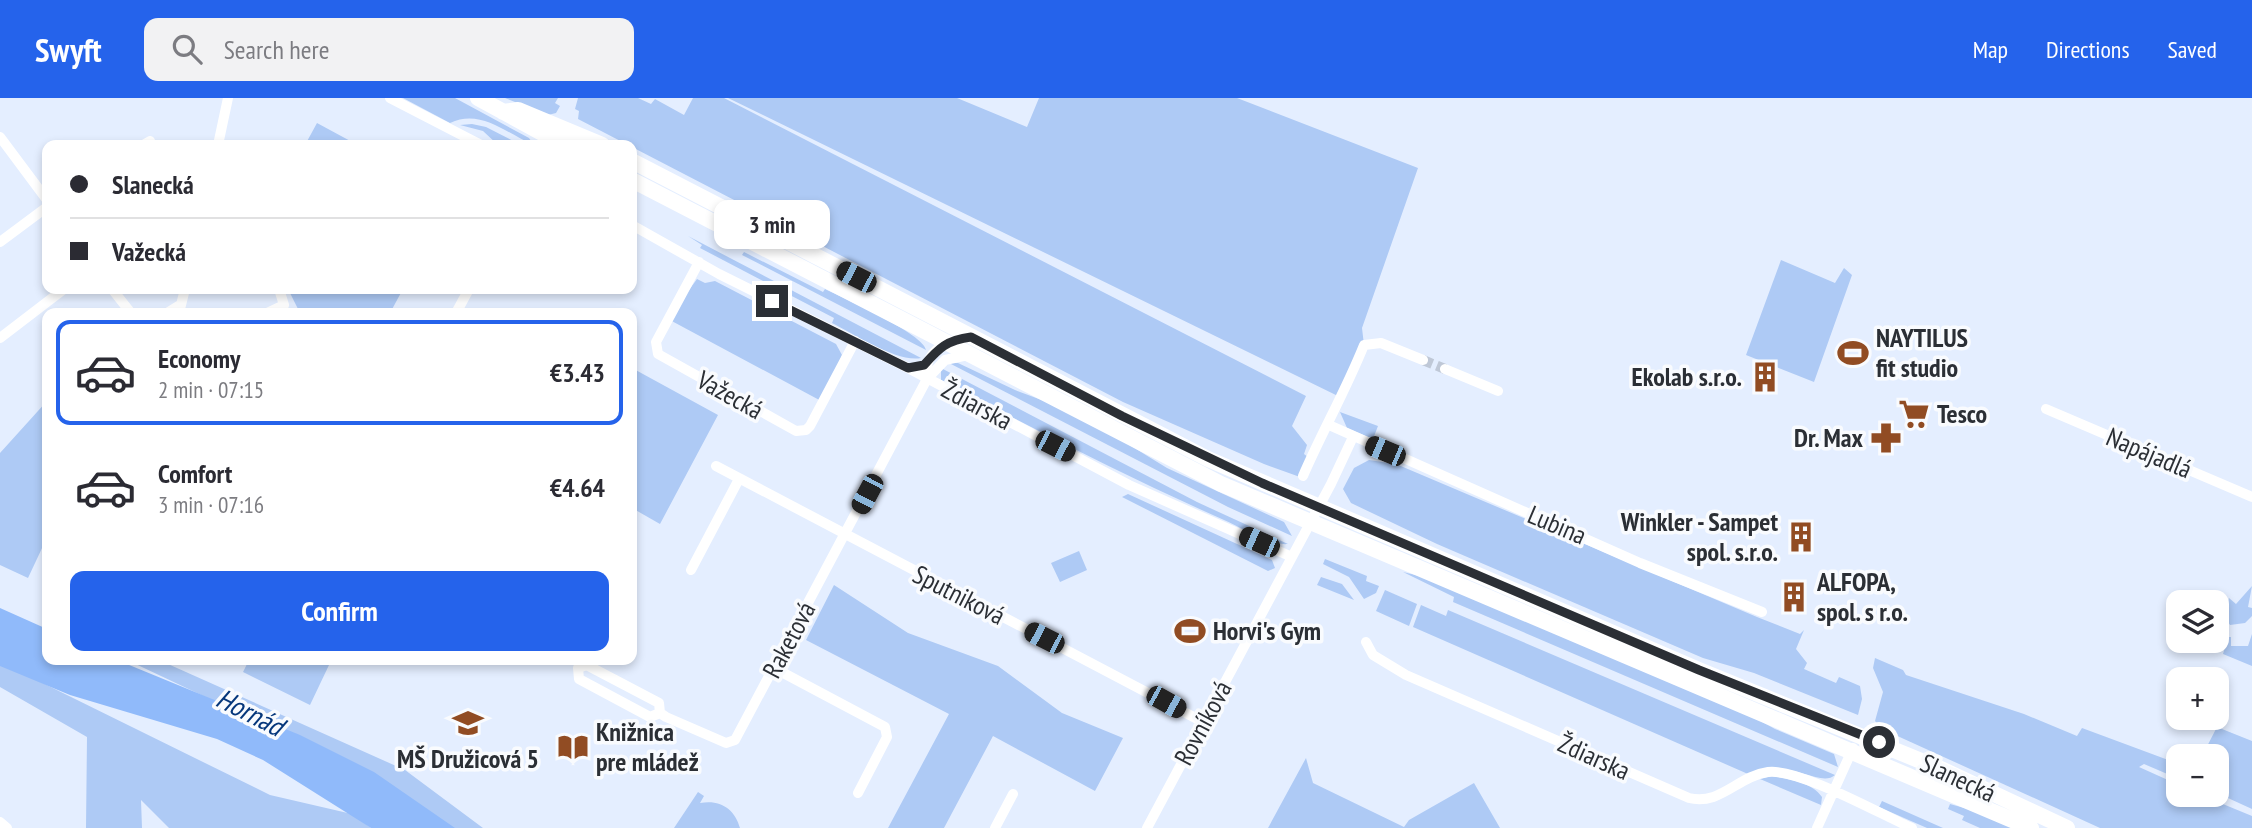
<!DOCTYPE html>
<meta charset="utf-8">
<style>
:root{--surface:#fff;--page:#f2f2f3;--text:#2b2b33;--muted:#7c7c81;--line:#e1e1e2;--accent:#2563eb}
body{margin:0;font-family:"PT Sans Narrow",sans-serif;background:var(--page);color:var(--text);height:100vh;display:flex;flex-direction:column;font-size:26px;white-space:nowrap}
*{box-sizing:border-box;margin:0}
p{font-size:23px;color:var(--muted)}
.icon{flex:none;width:38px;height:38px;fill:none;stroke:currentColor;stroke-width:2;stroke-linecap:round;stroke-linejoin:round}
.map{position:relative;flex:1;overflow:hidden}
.drawer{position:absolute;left:42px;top:210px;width:595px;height:357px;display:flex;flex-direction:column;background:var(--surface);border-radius:14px;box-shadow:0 4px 10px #0003}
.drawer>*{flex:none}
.hud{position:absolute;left:42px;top:42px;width:595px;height:154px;border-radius:14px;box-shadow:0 4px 10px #0003;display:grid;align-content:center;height:154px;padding:0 28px;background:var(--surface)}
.fabs{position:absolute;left:2166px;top:492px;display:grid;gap:14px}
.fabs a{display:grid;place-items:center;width:63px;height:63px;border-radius:14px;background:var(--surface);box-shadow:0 4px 10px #0003;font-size:35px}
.end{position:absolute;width:32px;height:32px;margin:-16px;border:9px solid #2b2f35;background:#fff;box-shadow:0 0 0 4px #fff}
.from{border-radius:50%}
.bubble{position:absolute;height:49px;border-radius:14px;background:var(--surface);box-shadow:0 4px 10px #0003;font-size:23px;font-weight:600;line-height:49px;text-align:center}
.car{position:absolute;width:21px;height:42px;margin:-21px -10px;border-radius:9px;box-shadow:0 0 5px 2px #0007;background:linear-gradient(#222 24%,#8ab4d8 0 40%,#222 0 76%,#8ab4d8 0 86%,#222 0)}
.hud b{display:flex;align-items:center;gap:24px;height:66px;font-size:26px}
.hud b+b{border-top:2px solid var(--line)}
.hud i{width:18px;height:18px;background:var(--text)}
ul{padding:12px 0 0;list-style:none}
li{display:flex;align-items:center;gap:21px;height:105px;margin:0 14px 10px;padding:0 14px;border:4px solid transparent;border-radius:14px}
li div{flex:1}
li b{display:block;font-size:26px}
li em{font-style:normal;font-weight:600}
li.current{border-color:var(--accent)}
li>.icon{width:63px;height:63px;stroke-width:1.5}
.primary-button{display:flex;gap:14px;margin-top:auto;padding:14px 28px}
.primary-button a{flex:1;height:80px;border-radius:14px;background:var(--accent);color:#fff;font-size:28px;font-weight:600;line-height:80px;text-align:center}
header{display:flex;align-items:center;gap:42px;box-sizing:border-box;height:98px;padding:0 35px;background:var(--accent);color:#fff}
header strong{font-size:33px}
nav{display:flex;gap:38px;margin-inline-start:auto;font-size:24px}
.search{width:490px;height:63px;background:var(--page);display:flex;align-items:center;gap:18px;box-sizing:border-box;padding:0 24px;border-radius:14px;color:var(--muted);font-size:26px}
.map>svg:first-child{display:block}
.green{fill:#aecaf5}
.water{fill:#90bafa}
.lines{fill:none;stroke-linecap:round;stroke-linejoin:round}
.street-tunnel{stroke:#bfc8d7;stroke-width:10;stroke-dasharray:10 5;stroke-linecap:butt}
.street{stroke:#fff;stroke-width:10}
.secondary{stroke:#fff;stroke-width:16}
.route{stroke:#2b2f35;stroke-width:9}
.labels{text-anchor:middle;stroke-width:7;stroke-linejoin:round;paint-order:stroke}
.poi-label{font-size:26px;font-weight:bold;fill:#2b2f35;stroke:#f9fbfe;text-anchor:start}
.street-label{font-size:26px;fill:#2b2f35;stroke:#f9fbfe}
.water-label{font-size:28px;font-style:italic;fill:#06377b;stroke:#f9fbfe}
</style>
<header>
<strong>Swyft</strong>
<div class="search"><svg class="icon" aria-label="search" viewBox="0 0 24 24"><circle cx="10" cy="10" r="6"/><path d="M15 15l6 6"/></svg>Search here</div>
<nav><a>Map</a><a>Directions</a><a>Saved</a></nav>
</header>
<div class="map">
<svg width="2252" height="730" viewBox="0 0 2252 730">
<rect width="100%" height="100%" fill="#e4eeff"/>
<path class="green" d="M403,0H455L529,40L534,47C507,36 481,10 450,25Z
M505,0H558L555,5L560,8L556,15L548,17Z
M578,0H638L651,6L655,1L684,17L693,0H724L1306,298L1292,328L1307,347L1304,356L1308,359L1300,379L1264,366L1123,304L578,21L579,13L575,11Z
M728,0H957L1027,29L1039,0H1237L1418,70L1362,230L1364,247L1342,300Z
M317,25L354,45L358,47H305Z
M472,26L486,29L521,47H498L483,33L460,27Z
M688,138L921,260C898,265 854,236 832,225L834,220L700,150L702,147Z
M744,154L823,194L825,191C843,200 924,236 926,252L742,157Z
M1781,162L1835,185L1844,170L1852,177L1814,284L1746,257Z
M697,181L705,185L715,183L836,246L842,257L823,304L668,221Z
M288,191H403L390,215H300Z
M949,265H958L1015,292L1047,304L1110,335L1167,370L1284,424L1292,438L1228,409Z
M632,270L718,317L660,426L632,410Z
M941,270L1197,404L1288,446C1269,448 1241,429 1224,422C1127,379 1034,331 941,282Z
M47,303V449L43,448L28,480L0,467V355Z
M1340,314L1378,328L1373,341L1347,330Z
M1369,362L1396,366L1757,519L1800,536L1804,532L1796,551L1807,565L1804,571L1836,585L1839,579L1860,588L1862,601L1858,617L1754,575L1703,560L1437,446L1351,405L1343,391L1354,370Z
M1128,396L1272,462L1275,470L1268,473L1122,399Z
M1079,453L1087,472L1060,484L1051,465Z
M1325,461L1367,478L1366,483L1379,488L1376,495L1364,501L1349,479L1323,466Z
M1403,474L1428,480L1735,609L1775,631L1834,656L1838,669L1453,504L1454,499Z
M1321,479L1342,486L1354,502L1317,487Z
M834,487L908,535L998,568L1062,615L1123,640L1095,693L993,638L944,730H888L949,616L806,542Z
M2252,488L2248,509L2252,510V518L2245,525L2230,527L2223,516L2229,500L2236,506Z
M1385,492L1417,506L1409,528L1376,513Z
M1421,507L1446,518L1448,512L1835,677C1820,691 1785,657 1748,676L1413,529Z
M2252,536V568L2223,556L2228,539H2231V548H2248Z
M1875,560L1903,572L1906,577L2024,616L2077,638L2082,630L2179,666V681L2144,666L2139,669L2179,687V696L2201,697L2252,718V730H2100L1882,631L1875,623L1883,594L1873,570Z
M127,562H159L405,672L483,730H444L265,627Z
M249,562H328L326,565L329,567L310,607L243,574Z
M0,564L270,697L352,716L371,730H169L141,702L142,730H86L87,639L0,589Z
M2217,629L2252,643V711L2217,695V658H2202Z
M1306,660L1313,685L1404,729L1409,722L1474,685L1500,730H1268Z
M1771,678C1788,681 1812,684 1822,699L1821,707L1760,681Z
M698,694L704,698L700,705C720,701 735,711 740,730H674Z
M1882,703L1943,730H1927L1879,709Z
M1950,706L1982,715L2018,730H1980L1962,722L1964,718L1948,711Z"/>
<path class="water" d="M0,510L47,531V562H117L300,637L374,674L455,730H371L263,662L217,641L70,597L0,568Z"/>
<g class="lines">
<path class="street-tunnel" d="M1423,262L1445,271"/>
<path class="street" d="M390,0L481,47
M0,39L47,102
M143,47L150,43
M218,47L228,0
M632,127L719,176L908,270L1129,387L1292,459
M0,144L47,109
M699,164L656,244L658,256L796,333L806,332L810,328L855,243
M112,191L131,215
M167,215L180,207
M179,215L185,191
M267,215L284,207L279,191
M456,215L469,191
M0,240L64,191
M1445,271L1498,293
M927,281C924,261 934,250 951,243
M2046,311L2252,399
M1329,327L1640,465L1762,514
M716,368L1203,624
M1303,378C1322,334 1346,292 1364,247L1381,245L1423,262
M691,472L739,381
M1366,544L1373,557L1406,577L1689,700C1720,708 1738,678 1768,674C1799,670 1880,716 1912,730
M579,563L659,605L660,615L666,619L726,645L735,642L927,281L945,262L968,257
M587,567L578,570L579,581L650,619L660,615
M774,570L885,629L887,639L858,695
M0,724L7,730
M995,730L1013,696
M1147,730L1331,386L1353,339
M1817,730L1853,650"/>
<path class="secondary" d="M478,0L564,47
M503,14L518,12L602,47
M632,63L1208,361L1699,572L1943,672L2067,730
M632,82L1221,386L2031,730"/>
</g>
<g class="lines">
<path class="route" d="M772,203L908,270L924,267C939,250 947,242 971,239L1122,318L1262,385L1699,572L1879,644"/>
</g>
<defs>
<g id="stadium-bare" transform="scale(2.415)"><path d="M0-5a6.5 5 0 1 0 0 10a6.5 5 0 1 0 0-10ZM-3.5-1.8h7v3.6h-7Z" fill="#914c23" stroke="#f9fbfe" stroke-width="2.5" paint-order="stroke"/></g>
<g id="building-bare" transform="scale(2.415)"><path d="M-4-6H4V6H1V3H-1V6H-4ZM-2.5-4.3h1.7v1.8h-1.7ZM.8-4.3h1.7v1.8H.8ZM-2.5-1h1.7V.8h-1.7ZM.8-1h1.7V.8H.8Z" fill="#914c23" stroke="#f9fbfe" stroke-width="2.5" paint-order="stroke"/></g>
<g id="supermarket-bare" transform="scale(2.415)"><path d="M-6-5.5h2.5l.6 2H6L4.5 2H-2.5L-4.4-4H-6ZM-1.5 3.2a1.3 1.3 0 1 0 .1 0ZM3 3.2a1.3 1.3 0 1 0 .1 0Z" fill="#914c23" stroke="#f9fbfe" stroke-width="2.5" paint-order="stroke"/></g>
<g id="pharmacy-bare" transform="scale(2.415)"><path d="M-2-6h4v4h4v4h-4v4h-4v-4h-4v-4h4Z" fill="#914c23" stroke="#f9fbfe" stroke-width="2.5" paint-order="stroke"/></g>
<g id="school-bare" transform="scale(2.415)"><path d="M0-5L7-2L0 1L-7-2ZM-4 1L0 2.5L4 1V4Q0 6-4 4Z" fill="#914c23" stroke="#f9fbfe" stroke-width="2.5" paint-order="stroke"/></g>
<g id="library-bare" transform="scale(2.415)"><path d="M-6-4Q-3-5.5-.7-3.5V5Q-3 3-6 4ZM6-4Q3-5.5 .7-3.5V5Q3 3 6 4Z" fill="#914c23" stroke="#f9fbfe" stroke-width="2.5" paint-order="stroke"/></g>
</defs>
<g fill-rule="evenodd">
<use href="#stadium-bare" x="1853" y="255"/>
<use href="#building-bare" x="1765" y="279"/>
<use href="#supermarket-bare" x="1914" y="316"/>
<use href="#pharmacy-bare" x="1886" y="340"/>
<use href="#building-bare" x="1801" y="439"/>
<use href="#building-bare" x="1794" y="499"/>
<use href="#stadium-bare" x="1190" y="533"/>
<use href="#school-bare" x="468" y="625"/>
<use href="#library-bare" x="573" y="649"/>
</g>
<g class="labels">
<g class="poi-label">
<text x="1876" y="249">NAYTILUS<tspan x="1876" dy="30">fit studio</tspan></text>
<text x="1742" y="288" text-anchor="end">Ekolab s.r.o.</text>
<text x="1937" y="325">Tesco</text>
<text x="1863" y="349" text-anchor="end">Dr. Max</text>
<text x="1778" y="433" text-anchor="end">Winkler - Sampet<tspan x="1778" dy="30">spol. s.r.o.</tspan></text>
<text x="1817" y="493">ALFOPA,<tspan x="1817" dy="30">spol. s r.o.</tspan></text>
<text x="1213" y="542">Horvi's Gym</text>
<text x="596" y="643">Knižnica<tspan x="596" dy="30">pre mládež</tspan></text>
<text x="468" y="670" text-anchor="middle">MŠ Družicová 5</text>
</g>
<g class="street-label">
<text transform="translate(730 297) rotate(29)" y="9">Važecká</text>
<text transform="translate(977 307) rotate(28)" y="9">Ždiarska</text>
<text transform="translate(2149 355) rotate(23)" y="9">Napájadlá</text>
<text transform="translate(1557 427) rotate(23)" y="9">Lubina</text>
<text transform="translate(959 497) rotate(27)" y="9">Sputniková</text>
<text transform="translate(789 542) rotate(-62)" y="9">Raketová</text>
<text transform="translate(1203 625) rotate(-62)" y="9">Rovníková</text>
<text transform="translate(1594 659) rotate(24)" y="9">Ždiarska</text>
<text transform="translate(1958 680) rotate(25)" y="9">Slanecká</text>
</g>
<g class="water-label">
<text transform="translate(250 614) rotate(27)" y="10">Hornád</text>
</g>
</g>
</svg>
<div class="fabs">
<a><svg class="icon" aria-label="layers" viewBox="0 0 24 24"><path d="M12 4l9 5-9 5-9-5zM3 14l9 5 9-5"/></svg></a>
<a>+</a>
<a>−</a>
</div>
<i class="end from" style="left:1879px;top:644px"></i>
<i class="end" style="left:772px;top:203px"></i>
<div class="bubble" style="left:714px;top:102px;width:116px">3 min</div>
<i class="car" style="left:856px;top:179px;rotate:297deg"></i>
<i class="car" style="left:1055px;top:348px;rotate:117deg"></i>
<i class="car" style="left:1385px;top:353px;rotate:293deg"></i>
<i class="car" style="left:867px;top:396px;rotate:208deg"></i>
<i class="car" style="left:1259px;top:444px;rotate:294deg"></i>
<i class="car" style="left:1044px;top:540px;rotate:297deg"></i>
<i class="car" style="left:1166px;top:604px;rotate:119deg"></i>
<div class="hud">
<b><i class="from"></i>Slanecká</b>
<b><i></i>Važecká</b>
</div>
<section class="drawer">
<ul>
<li class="current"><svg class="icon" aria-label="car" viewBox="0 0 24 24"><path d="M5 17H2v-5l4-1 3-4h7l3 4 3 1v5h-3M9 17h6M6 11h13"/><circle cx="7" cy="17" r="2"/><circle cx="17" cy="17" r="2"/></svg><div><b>Economy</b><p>2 min · 07:15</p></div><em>€3.43</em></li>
<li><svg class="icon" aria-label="car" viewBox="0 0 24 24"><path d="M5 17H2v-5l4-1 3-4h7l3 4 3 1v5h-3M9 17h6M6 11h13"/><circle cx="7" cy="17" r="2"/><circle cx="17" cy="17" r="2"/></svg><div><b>Comfort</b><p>3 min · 07:16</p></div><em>€4.64</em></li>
</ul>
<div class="primary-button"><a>Confirm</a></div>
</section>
</div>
